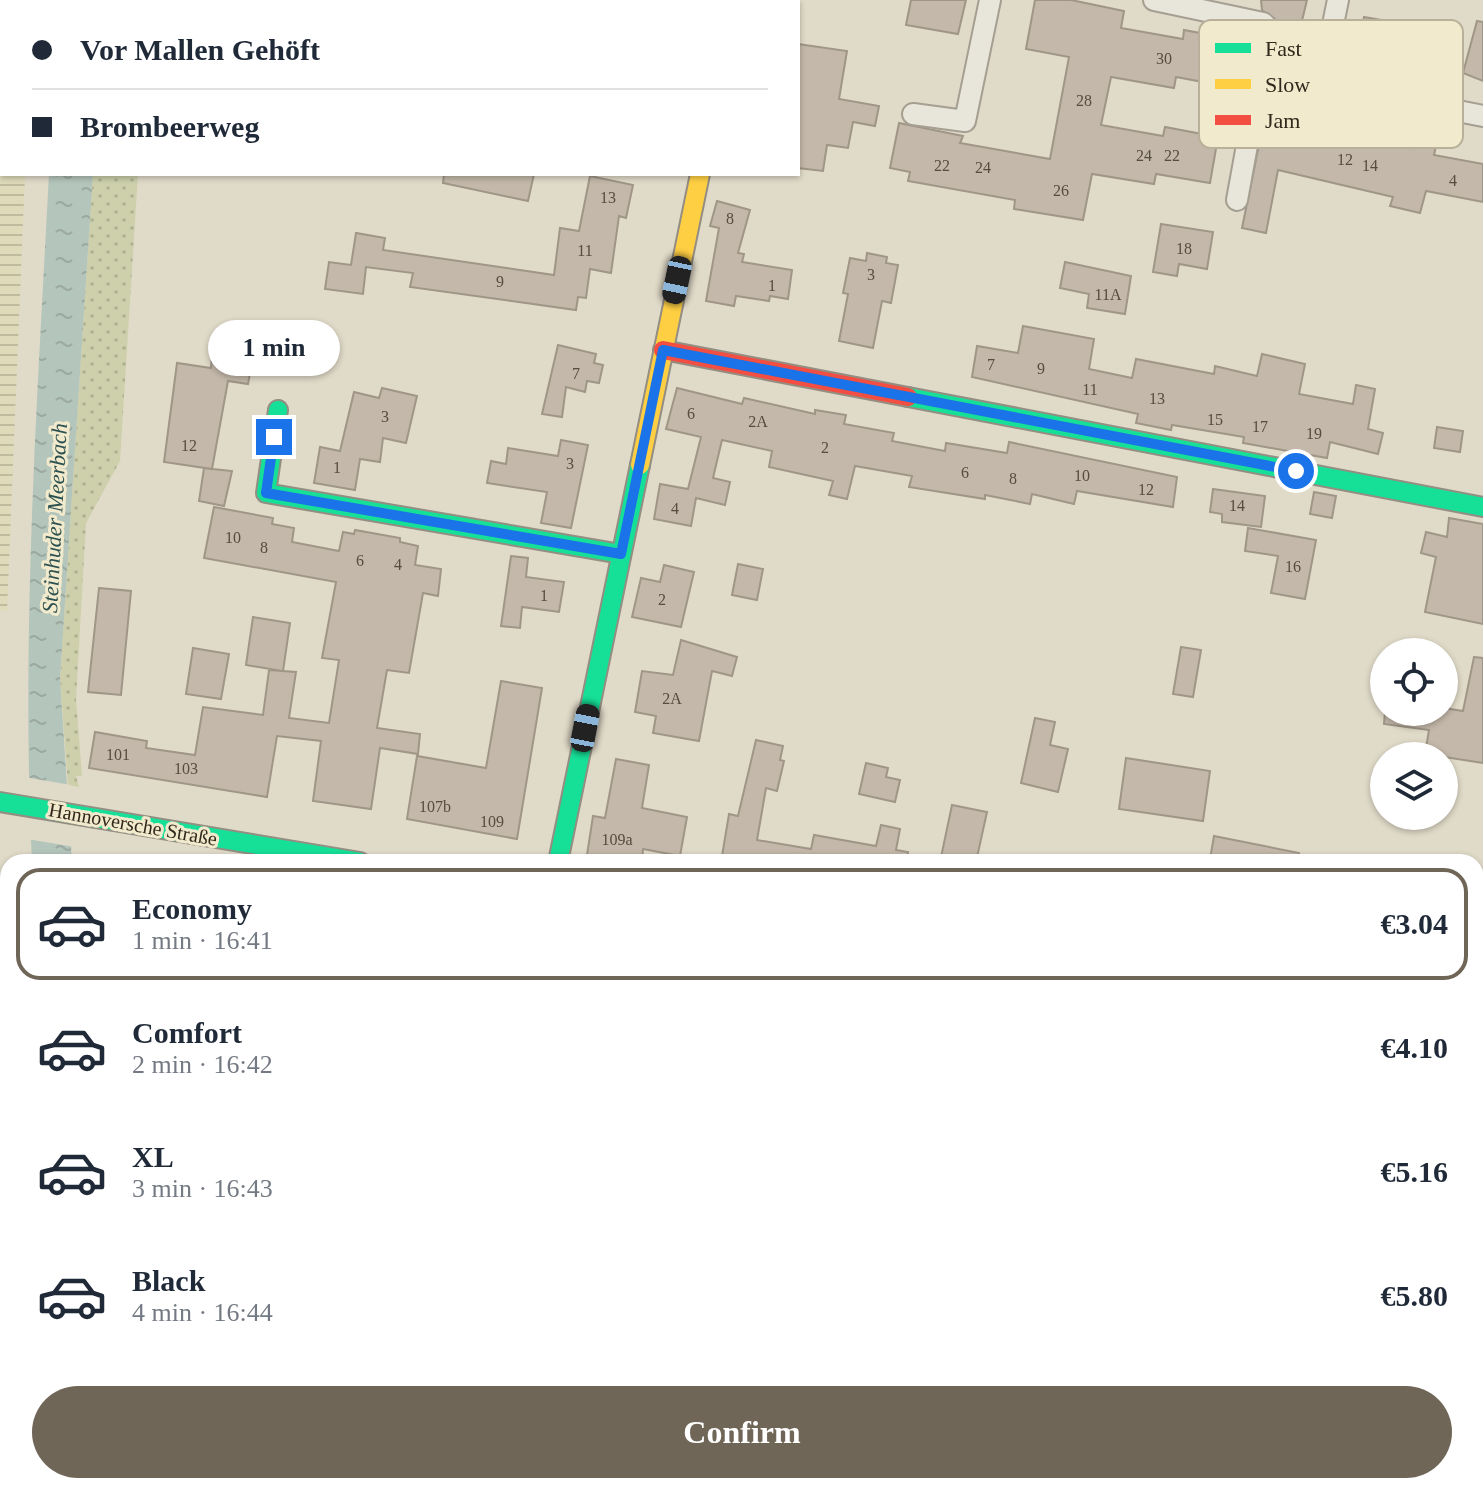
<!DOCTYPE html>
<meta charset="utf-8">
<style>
:root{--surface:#fff;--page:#f2f2f3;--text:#1f2937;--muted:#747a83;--line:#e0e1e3;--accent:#6f6658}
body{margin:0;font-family:Georgia,serif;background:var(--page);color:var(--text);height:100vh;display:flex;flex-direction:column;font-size:30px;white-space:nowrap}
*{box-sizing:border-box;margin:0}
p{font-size:26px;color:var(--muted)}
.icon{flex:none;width:44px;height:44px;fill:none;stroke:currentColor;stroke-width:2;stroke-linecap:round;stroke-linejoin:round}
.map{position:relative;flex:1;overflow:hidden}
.side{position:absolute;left:0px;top:854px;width:1484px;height:640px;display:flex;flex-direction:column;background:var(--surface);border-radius:24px 24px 0 0;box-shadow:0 2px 6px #0004}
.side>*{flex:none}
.banner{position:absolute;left:0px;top:0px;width:800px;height:176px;box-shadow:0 2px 6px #0004;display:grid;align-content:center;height:176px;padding:0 32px;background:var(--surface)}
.tools{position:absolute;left:1370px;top:638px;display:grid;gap:16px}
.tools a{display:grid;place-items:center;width:88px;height:88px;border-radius:50%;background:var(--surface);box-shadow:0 2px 6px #0004;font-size:40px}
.end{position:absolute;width:36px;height:36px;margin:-18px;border:10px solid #1a73e8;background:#fff;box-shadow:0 0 0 4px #fff}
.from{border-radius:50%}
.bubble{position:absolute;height:56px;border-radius:28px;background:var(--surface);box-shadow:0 2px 6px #0004;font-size:26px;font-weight:700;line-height:56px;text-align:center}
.car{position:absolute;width:24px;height:48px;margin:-24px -12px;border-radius:10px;box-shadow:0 0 6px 2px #0007;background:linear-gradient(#222 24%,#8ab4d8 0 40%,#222 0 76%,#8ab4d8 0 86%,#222 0)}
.banner b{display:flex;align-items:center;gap:28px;height:76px;font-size:30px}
.banner b+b{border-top:2px solid var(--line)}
.banner i{width:20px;height:20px;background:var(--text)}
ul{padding:14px 0 0;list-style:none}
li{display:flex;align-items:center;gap:24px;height:112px;margin:0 16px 12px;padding:0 16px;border:4px solid transparent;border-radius:24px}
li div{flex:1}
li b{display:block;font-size:30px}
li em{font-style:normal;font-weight:700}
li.on{border-color:var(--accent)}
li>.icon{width:72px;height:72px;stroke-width:1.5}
.cta{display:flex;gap:16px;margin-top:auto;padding:16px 32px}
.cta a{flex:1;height:92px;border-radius:48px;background:var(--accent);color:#fff;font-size:32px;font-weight:700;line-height:92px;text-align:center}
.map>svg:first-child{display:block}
.farmland{fill:url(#farmland-rules)}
.grass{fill:url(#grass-dots)}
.water{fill:url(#water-ripples)}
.pier{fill:#e0dac8}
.building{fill:#c3b8a9;stroke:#a09688;stroke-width:2}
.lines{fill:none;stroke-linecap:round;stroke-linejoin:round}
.street-casing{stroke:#a59f92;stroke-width:24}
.fast-casing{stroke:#948e82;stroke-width:22}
.slow-casing{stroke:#948e82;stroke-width:22}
.jam-casing{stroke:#948e82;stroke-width:22}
.street{stroke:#e8e5da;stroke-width:20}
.fast{stroke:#16e098;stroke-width:18}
.slow{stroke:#ffcf43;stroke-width:18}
.jam{stroke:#f24e42;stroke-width:18}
.route{stroke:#1a73e8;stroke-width:10}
.labels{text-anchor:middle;stroke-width:6;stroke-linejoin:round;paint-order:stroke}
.number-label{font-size:16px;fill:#564c3f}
.street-label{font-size:20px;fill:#32281c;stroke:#f2eacd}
.water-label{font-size:22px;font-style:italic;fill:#2c5150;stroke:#f2eacd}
.key{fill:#f2eacd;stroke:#b8b098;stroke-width:2}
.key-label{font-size:22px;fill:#32281c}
</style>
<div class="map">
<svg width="1483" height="1494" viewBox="0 0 1483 1494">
<defs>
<pattern id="farmland-rules" width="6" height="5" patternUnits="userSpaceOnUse" patternTransform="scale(2)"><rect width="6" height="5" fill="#dfdab9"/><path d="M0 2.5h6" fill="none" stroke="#c0bb9e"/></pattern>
<pattern id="grass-dots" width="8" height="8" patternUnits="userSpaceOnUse" patternTransform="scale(2)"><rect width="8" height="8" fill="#cdd0ab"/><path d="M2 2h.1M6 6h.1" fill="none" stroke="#b0b393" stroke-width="1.8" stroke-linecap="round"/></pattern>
<pattern id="water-ripples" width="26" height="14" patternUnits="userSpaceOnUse" patternTransform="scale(2)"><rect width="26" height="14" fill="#b4c5bb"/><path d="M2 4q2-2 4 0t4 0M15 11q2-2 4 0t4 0" fill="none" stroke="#9ba9a0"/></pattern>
</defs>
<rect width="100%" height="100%" fill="#e0dac8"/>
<path class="farmland" d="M0,0H32L2,2V174H25L7,611L0,610Z"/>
<path class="grass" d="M93,174H138L120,461L86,523L76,699L82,776H76L79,787L68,785L60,679Z"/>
<path class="water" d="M49,174H93L60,679L72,862H32C21,633 37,403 49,174Z
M8,1088V1387L0,1367V1156Z"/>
<path class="pier" d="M24,777L71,785L75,847L27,839Z"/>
<path class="building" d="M911,0H966L958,34L906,25Z
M1035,0H1071L1124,11L1121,28L1183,39L1184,30L1238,40L1230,87L1176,77L1174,88L1111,77L1101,125L1163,136L1165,127L1218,137L1210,183L1156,174L1154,184L1092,174L1083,220L1014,209L1015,200L908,181L910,172L890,168L899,123L963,136L960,143L1050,159L1069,57L1026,49Z
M1261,0H1307L1300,29L1284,26L1262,10Z
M1364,17L1417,26L1411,59L1393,55L1389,77L1354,71Z
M1477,21L1483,22V81L1463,73Z
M798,44L847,51L839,99L879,106L875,126L853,122L848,148L827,145L823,171L798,168Z
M1267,106L1289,109L1287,119L1412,148L1415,129L1439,133L1434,155L1483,164V202L1426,191L1420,213L1390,206L1393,197L1278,170L1266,233L1242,228Z
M444,174H534L528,201L443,183Z
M590,176L633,185L626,218L619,216L611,273L590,269L586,298L578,297L576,310L410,287L413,273L366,267L363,294L325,289L329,262L351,265L356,233L385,238L383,250L554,275L560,228L579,231Z
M717,201L750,210L738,253L744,254L742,262L792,270L788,299L770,296L769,301L736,296L734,306L706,301L719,228L710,226Z
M1161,224L1213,232L1207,269L1179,264L1177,276L1153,272Z
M867,253L887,257L886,263L898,265L891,303L882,301L873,348L839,341L848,294L843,293L850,258L866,261Z
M1065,262L1131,276L1125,314L1087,308L1089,294L1060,288Z
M1023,326L1094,339L1089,369L1132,378L1136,359L1214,374L1215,366L1257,376L1262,354L1305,364L1299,394L1353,404L1356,385L1375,389L1368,429L1383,433L1378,454L1330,442L1327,458L1243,443L1244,437L1172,425L1171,430L1136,423L1138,414L972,377L977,346L1018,353Z
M558,345L596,354L594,363L603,365L599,383L587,381L585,392L566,387L562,417L542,414Z
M212,356L252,362L248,384L228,381L212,469L164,462L177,363L211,368Z
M382,388L417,396L406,443L383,438L380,462L360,459L355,490L314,483L320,447L340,451L354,392L379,398Z
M677,388L742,404L744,398L815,414V410L846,415L844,424L894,433L892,441L945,451L946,443L1007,453L1009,442L1177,477L1173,507L1077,491L1074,504L1032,494L1030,504L985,495V499L909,487L912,476L855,466L847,499L829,495L833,481L769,467L772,451L722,440L713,478L730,482L725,505L696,498L691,526L654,519L660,484L688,489L701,437L666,429Z
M1437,427L1463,431L1460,452L1434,448Z
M561,440L588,445L571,528L541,523L547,492L487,483L491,461L506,464L508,448L558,456Z
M204,468L232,471L224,506L199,501Z
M1213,489L1265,496L1261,527L1222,522V514L1210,512Z
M1314,492L1336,496L1332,518L1310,514Z
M214,507L273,518L272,524L294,528L292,542L339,551L343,532L354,534L355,530L400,538V542L418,546L415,565L441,569L438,596L423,593L409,673L387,670L377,728L420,734L418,754L380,748L371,809L313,801L321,741L277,736L267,797L89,768L95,732L147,741L146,748L195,755L203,707L263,715L269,670L282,671L246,665L253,617L290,623L283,671L296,672L289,718L329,723L339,660L322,658L336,582L204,558Z
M1449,518L1483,524V624L1425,612L1436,557L1421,553L1426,532L1447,537Z
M1248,528L1316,540L1305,599L1271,593L1278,556L1245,551Z
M511,556L528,558L526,577L564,582L559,612L522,607L520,628L501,626Z
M738,564L763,569L757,600L732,595Z
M664,565L694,572L681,627L632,617L641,578L660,582Z
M99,588L131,591L121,695L88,692Z
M681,640L737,657L732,676L712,671L699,741L653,733L656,716L635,712L642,671L673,675Z
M1181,647L1201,650L1193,697L1173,694Z
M193,648L229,654L221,699L186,694Z
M1474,657L1483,658V763L1425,754L1429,730L1384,724L1385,712H1444V708L1463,711Z
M501,681L542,688L517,839L407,819L417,756L486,768Z
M1035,718L1055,722L1050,745L1068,749L1058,792L1021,783Z
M756,740L783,746L780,760L784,761L777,791L766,788L757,840L811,849L814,835L876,846L881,825L900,829L896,850L908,852L907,862H721L729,814L738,816Z
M1126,758L1210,771L1203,821L1119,809Z
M616,759L649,765L642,808L687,817L680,856L643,849L642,862L587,855L593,816L605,818Z
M866,763L888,768L886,777L900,780L895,802L859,794Z
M952,805L987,812L976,862H940Z
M1214,836L1299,853L1298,862L1210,859Z"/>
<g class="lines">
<g class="street-casing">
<path id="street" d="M287,0L299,2
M1154,0L1263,23L1326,85L1483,116
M253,2L265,0
M732,2V0
M913,114L965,121L990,0
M1237,200L1260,74L1330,39L1338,0
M1476,999L1483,961
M458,1486L462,1494
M1475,1486L1476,1494
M719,1494L720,1486
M1212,1494L1233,1486"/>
</g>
<g class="fast-casing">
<path id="fast" d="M908,397L1483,507
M278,410L266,493L621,554
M0,802L360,862
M558,862L640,465"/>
</g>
<g class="slow-casing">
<path id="slow" d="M640,465L700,174"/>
</g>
<g class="jam-casing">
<path id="jam" d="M663,350L908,397
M1476,1045L1483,1046"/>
</g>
<use href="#street" class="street"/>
<use href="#fast" class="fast"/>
<use href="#slow" class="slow"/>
<use href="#jam" class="jam"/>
</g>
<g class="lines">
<path class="route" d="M274,437L266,493L621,554L663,350L1296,471"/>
</g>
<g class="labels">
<g class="number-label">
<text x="1164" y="64">30</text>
<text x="1084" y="106">28</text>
<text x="1144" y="161">24</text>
<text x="1172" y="161">22</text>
<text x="1345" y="165">12</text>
<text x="942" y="171">22</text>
<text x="1370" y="171">14</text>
<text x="983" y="173">24</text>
<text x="1453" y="186">4</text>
<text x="1061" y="196">26</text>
<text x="608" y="203">13</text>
<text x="730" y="224">8</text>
<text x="1184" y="254">18</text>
<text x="585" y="256">11</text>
<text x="871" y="280">3</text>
<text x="500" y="287">9</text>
<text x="772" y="291">1</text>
<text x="1108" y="300">11A</text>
<text x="991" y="370">7</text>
<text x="1041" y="374">9</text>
<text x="576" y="379">7</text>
<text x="1090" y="395">11</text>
<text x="1157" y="404">13</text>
<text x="691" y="419">6</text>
<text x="385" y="422">3</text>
<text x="1215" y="425">15</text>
<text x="758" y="427">2A</text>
<text x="1260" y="432">17</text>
<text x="1314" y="439">19</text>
<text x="189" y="451">12</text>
<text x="825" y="453">2</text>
<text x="570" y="469">3</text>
<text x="337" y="473">1</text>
<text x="965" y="478">6</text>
<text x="1082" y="481">10</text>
<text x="1013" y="484">8</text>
<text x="1146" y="495">12</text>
<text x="1237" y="511">14</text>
<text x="675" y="514">4</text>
<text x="233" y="543">10</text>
<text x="264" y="553">8</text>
<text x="360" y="566">6</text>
<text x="398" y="570">4</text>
<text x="1293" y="572">16</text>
<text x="544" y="601">1</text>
<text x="662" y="605">2</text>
<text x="672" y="704">2A</text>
<text x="118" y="760">101</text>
<text x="186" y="774">103</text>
<text x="435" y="812">107b</text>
<text x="492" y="827">109</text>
<text x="617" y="845">109a</text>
</g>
<g class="street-label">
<text transform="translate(133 824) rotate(10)" y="7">Hannoversche Straße</text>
</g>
<g class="water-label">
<text transform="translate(54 518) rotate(-87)" y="8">Steinhuder Meerbach</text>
</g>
</g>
<rect x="1199" y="20" width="264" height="128" rx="12" class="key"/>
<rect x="1215" y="43" width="36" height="10" fill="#16e098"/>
<rect x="1215" y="79" width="36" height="10" fill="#ffcf43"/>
<rect x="1215" y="115" width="36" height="10" fill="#f24e42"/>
<g class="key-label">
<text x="1265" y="56">Fast</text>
<text x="1265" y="92">Slow</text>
<text x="1265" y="128">Jam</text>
</g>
</svg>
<div class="tools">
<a><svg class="icon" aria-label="locate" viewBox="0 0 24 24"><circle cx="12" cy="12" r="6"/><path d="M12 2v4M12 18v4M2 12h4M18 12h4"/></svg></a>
<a><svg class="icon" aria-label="layers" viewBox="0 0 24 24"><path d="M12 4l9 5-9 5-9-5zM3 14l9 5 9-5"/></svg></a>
</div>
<i class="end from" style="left:1296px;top:471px"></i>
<i class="end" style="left:274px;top:437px"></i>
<div class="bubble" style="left:208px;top:320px;width:132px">1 min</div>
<i class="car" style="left:677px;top:280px;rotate:192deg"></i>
<i class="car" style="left:585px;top:728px;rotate:11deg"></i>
<div class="banner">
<b><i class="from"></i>Vor Mallen Gehöft</b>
<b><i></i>Brombeerweg</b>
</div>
<section class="side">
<ul>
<li class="on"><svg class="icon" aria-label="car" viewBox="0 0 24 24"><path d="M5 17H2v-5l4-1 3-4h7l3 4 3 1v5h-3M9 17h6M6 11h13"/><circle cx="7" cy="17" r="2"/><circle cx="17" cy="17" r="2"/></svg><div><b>Economy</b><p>1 min · 16:41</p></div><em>€3.04</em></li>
<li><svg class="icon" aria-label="car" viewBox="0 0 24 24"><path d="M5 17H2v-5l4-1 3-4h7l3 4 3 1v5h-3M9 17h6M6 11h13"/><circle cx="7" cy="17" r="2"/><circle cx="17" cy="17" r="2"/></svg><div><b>Comfort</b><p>2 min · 16:42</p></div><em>€4.10</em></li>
<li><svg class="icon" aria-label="car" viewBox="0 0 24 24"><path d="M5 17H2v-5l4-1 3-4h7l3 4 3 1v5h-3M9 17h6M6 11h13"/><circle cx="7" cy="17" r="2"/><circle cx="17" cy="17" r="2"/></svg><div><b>XL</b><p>3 min · 16:43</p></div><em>€5.16</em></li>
<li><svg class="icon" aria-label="car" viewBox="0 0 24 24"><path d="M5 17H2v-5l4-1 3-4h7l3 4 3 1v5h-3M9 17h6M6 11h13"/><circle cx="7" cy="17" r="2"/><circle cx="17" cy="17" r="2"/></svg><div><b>Black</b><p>4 min · 16:44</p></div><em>€5.80</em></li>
</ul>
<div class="cta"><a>Confirm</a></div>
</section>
</div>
